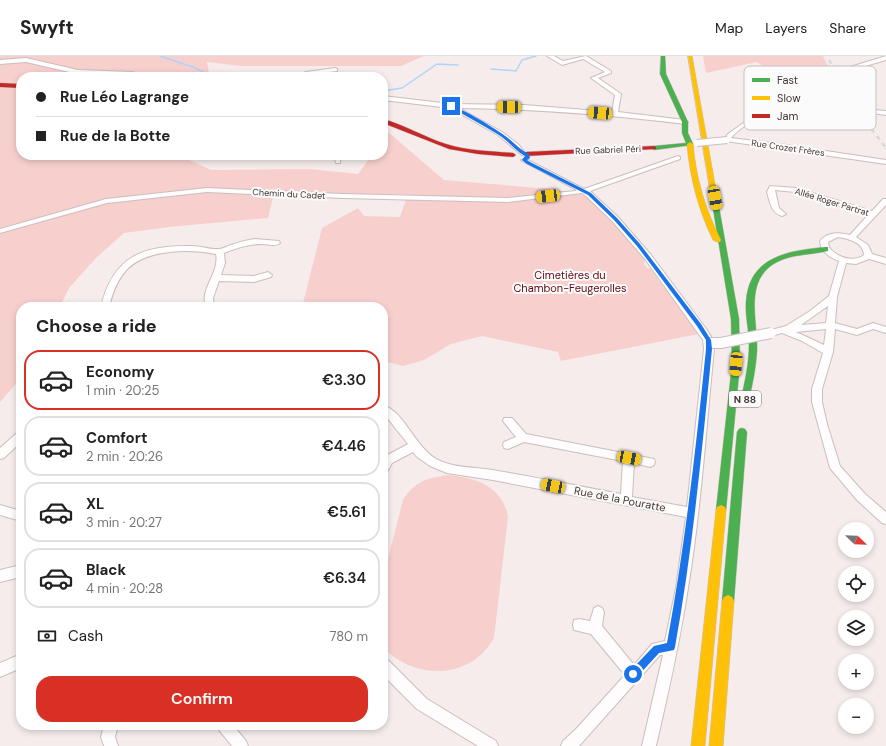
<!DOCTYPE html>
<meta charset="utf-8">
<style>
:root{--surface:#fff;--page:#f6f6f6;--text:#222;--muted:#767676;--line:#e0e0e0;--accent:#d93025}
body{margin:0;font-family:"DM Sans",sans-serif;background:var(--page);color:var(--text);height:100vh;display:flex;flex-direction:column;font-size:15px;white-space:nowrap}
*{box-sizing:border-box;margin:0}
p{font-size:13px;color:var(--muted)}
.icon{flex:none;width:22px;height:22px;fill:none;stroke:currentColor;stroke-width:2;stroke-linecap:round;stroke-linejoin:round}
.map{position:relative;flex:1;overflow:hidden}
.sheet{position:absolute;left:16px;top:246px;width:372px;height:428px;display:flex;flex-direction:column;background:var(--surface);border-radius:16px;box-shadow:0 2px 6px #0003}
.sheet>*{flex:none}
.top-card{position:absolute;left:16px;top:16px;width:372px;height:88px;border-radius:16px;box-shadow:0 2px 6px #0003;display:grid;align-content:center;height:88px;padding:0 20px;background:var(--surface)}
.needle{width:26px;rotate:113deg}
.fabs{position:absolute;left:838px;top:466px;display:grid;gap:8px}
.fabs a{display:grid;place-items:center;width:36px;height:36px;border-radius:50%;background:var(--surface);box-shadow:0 2px 6px #0003;font-size:20px}
.end{position:absolute;width:18px;height:18px;margin:-9px;border:5px solid #1a73e8;background:#fff;box-shadow:0 0 0 2px #fff}
.from{border-radius:50%}
.car{position:absolute;width:12px;height:24px;margin:-12px -6px;border-radius:5px;box-shadow:0 0 3px 1px #0007;background:linear-gradient(#f5c518 24%,#345 0 40%,#f5c518 0 76%,#345 0 86%,#f5c518 0)}
.top-card b{display:flex;align-items:center;gap:14px;height:38px;font-size:15px}
.top-card b+b{border-top:1px solid var(--line)}
.top-card i{width:10px;height:10px;background:var(--text)}
ul{padding:0;list-style:none}
li{display:flex;align-items:center;gap:12px;height:60px;margin:0 8px 6px;padding:0 12px;border:2px solid var(--line);border-radius:16px}
li div{flex:1}
li b{display:block;font-size:15px}
li em{font-style:normal;font-weight:600}
li.current{border-color:var(--accent)}
li>.icon{width:36px;height:36px;stroke-width:1.5}
h2{padding:0 20px;font-size:18px;line-height:48px}
.pay{display:flex;align-items:center;gap:10px;height:44px;padding:0 20px;font-size:15px}
.pay p{margin-inline-start:auto}
.action{display:flex;gap:8px;margin-top:auto;padding:8px 20px}
.action a{flex:1;height:46px;border-radius:16px;background:var(--accent);color:#fff;font-size:16px;font-weight:600;line-height:46px;text-align:center}
header{display:flex;align-items:center;gap:24px;box-sizing:border-box;height:56px;padding:0 20px;background:var(--surface);border-bottom:1px solid var(--line)}
header strong{font-size:19px}
nav{display:flex;gap:22px;margin-inline-start:auto;font-size:14px}
.map>svg:first-child{display:block}
.green{fill:#f7d0ce}
.lines{fill:none;stroke-linecap:round;stroke-linejoin:round}
.stream{stroke:#afd4f8;stroke-width:1.5}
.street-casing{stroke:#cabebe;stroke-width:2}
.fast-casing{stroke:#cabebe;stroke-width:1}
.slow-casing{stroke:#cabebe;stroke-width:1}
.jam-casing{stroke:#cabebe;stroke-width:1}
.street{fill:#fefcfc;fill-rule:evenodd}
.fast{fill:#4caf50;fill-rule:evenodd}
.slow{fill:#ffc107;fill-rule:evenodd}
.jam{fill:#c62828;fill-rule:evenodd}
.rail-casing{stroke:#dad6d6;stroke-width:2.5}
.rail{stroke:#fbfbfb;stroke-width:1.5;stroke-dasharray:4.5;stroke-linecap:butt}
.street-bridge-far1-casing{stroke:#cabebe;stroke-width:8;stroke-linecap:butt}
.street-bridge-casing{stroke:#cabebe;stroke-width:12;stroke-linecap:butt}
.street-bridge-far1{stroke:#fefcfc;stroke-width:6}
.street-bridge{stroke:#fefcfc;stroke-width:10}
.route{fill:#1a73e8}
.labels{text-anchor:middle;stroke-width:4;stroke-linejoin:round;paint-order:stroke}
.far-street-label{font-size:9px;fill:#443534;stroke:#fbfbfb}
.shield{fill:#fbfbfb;stroke:#7b7070;stroke-width:1}
.shield-label{font-size:10px;font-weight:bold;fill:#443534}
.park-label{font-size:11px;fill:#610a13;stroke:#fbfbfb}
.street-label{font-size:11px;fill:#443534;stroke:#fbfbfb}
.key{fill:#fbfbfb;stroke:#c4c0bf;stroke-width:1}
.key-label{font-size:11px;fill:#443534}
</style>
<header>
<strong>Swyft</strong>
<nav><a>Map</a><a>Layers</a><a>Share</a></nav>
</header>
<div class="map">
<svg width="886" height="690" viewBox="0 0 886 690">
<rect width="100%" height="100%" fill="#f6ecec"/>
<path class="green" d="M0,0H424L401,10H241L207,6L209,17L200,21H21V99H178L211,114L309,113L358,118L372,99H383V83L388,76L444,124L550,133L584,139L614,166L645,205L644,208L648,213L650,212L699,278L561,305L558,296L482,280L451,288L424,304L403,310L383,305V251H302L322,172L358,152L364,160L400,161L408,138L351,139L274,138L268,162L169,171L124,177L96,202L69,232L60,251H21V322L0,346Z
M703,0H823L831,16L794,32L757,6L706,17Z
M449,419C477,422 503,431 508,461L494,582C474,618 430,624 397,603C392,600 387,595 383,591V523L403,444C415,425 427,422 449,419Z"/>
<g class="lines">
<path class="stream" d="M160,0L193,11L213,21
M491,13L516,15L522,4L536,0
M383,35L402,32L437,8L458,9"/>
<g class="street-casing">
<path id="street" d="M547,0H554L563,5L586,0L611,15V17L598,22L621,38L618,56L685,64L688,66L685,68C609,59 535,53 459,52L502,76L519,89L525,97L522,99L498,79L450,52L383,44V40L451,48L524,49L612,56L615,39L591,22L605,16L583,3L562,9Z
M886,0V4L855,13L854,17L859,29L852,33H848V31L853,28L848,17L850,11Z
M26,2L78,14L132,16L146,21L78,18L26,6L0,8V4Z
M335,12L337,13V15L294,21L306,16Z
M757,13C761,12 765,15 768,18L765,21C768,29 777,34 784,38L802,29H840L843,31L840,33C829,32 813,29 803,33C790,38 738,72 731,82L773,87L886,104V108L725,85L724,84L728,78L779,41L765,31L760,24L759,20L761,18L757,15Z
M874,54L886,55V59L872,57L871,56Z
M334,99H340V107H336Z
M678,100L680,101V103L590,135L618,161L651,199L707,274L713,284L714,293C706,373 701,453 688,532C680,585 668,638 656,690H642L663,599H660L579,690H561L563,685L576,673L625,619L591,578L574,574L573,569L574,564L579,563L590,565L594,552L598,550L602,552L604,556L602,570L634,609L652,588L665,585L676,532L686,461L493,424L447,417L430,410L416,400L413,396L392,407L387,416L383,418L384,401L408,388L389,364L383,359V349C405,356 415,392 438,404C454,412 475,411 492,414C535,421 578,430 621,438L623,405L524,386L508,393L504,392L503,389L504,386L516,381L503,365L504,362H512L526,378L654,403L655,406L654,409L650,411L634,407L632,441L687,451L704,293L703,284L645,203L612,165L586,140L582,137L508,146L343,142L207,136L107,147L0,177V173L106,143L207,132L343,138L508,142L575,135L577,134L521,104L526,103L584,133Z
M770,130L796,132L872,155L883,143H886V149L856,181L868,189L872,198L886,202V208L869,203L856,208L846,207L837,241L835,267L857,273L873,267L886,271V277L873,273L857,279L835,273L833,296L822,333V346L827,368L840,410L865,438L886,456V468L882,467L857,444L830,412L812,346V333L823,297L802,285L782,277L771,280L766,277L768,275L786,270L810,255L829,240L839,205C829,201 821,196 820,185C827,176 839,176 850,179L868,159L795,136L775,134L779,152L786,158L782,160C771,157 770,146 767,136ZM838,181C849,183 863,186 864,199C853,207 836,201 829,191L828,186ZM828,250L826,267L801,269ZM826,273L824,289L796,276Z
M255,183L279,185L280,187C275,191 268,188 262,188C249,188 236,192 224,197L225,207L221,219L254,220L268,216L272,219L271,221L254,226L219,225L213,242L214,251H206C199,233 220,217 216,198C201,195 185,194 170,196C133,200 118,215 109,251H101C113,200 143,189 192,190C200,190 212,194 219,193C223,193 227,190 231,189C239,186 247,184 255,183Z
M21,376V386L4,402L0,403V392L17,377Z
M0,449L21,455V465L0,459Z
M21,509V521L0,526V514Z
M21,598V612L0,621V607Z
M383,602L388,604L427,643L496,685L498,690H478L417,653L383,619Z
M104,669H118L115,681L118,690H104L101,681Z
M217,669H233L246,685L248,690H232L219,674Z"/>
</g>
<g class="fast-casing">
<path id="fast" d="M661,0H665L666,18L688,66V77L693,88L692,89L654,94L651,92L654,90L686,87L682,77V66L660,18Z
M713,132L716,134L739,263L740,308L726,454L725,457L721,459L717,457L716,454L732,308L731,263L710,134Z
M825,191H828V195C811,199 793,198 777,206C743,224 758,264 757,295C756,311 753,327 749,343L748,345H742L741,343C745,325 749,307 749,289C749,274 745,260 746,246C749,200 788,195 825,191Z
M742,372L745,373L747,376L734,545L732,549L728,551L724,549L722,545L737,376L739,373Z"/>
</g>
<g class="slow-casing">
<path id="slow" d="M688,0H692L716,134L713,136L710,134Z
M690,86L693,88C696,122 705,153 721,184L720,186H717L713,184C698,153 690,122 687,88Z
M721,449L725,451L726,454L705,690H691L716,454L717,451Z
M728,539L732,541L734,545L723,690H709L722,545L724,541Z"/>
</g>
<g class="jam-casing">
<path id="jam" d="M0,27L21,28V32L0,31Z
M383,63C405,69 424,81 446,88C468,95 491,95 513,97L516,99L513,101L478,98L449,93L383,67Z
M654,90L656,91V93L526,100L523,98L526,96Z"/>
</g>
<use href="#street" class="street"/>
<use href="#fast" class="fast"/>
<use href="#slow" class="slow"/>
<use href="#jam" class="jam"/>
<g class="rail-casing">
<path id="rail" d="M827,0L854,50L886,92"/>
</g>
<use href="#rail" class="rail"/>
<g class="street-bridge-far1-casing">
<path id="street-bridge-far1" d="M840,31L850,32
M697,87L727,84"/>
</g>
<g class="street-bridge-casing">
<path id="street-bridge" d="M709,287H721L771,277"/>
</g>
<use href="#street-bridge-far1" class="street-bridge-far1"/>
<use href="#street-bridge" class="street-bridge"/>
</g>
<path class="route" d="M451,49C468,56 486,67 501,77C511,83 519,94 529,98L530,102L527,104L530,106L591,137L617,162L640,188L701,268L711,284L712,293C702,393 693,492 675,591L674,594L659,597L637,621L633,623L630,621L629,618L630,615L654,590L667,587C685,490 696,392 706,293V284L697,270L637,190L614,164L588,139L527,108L522,104L525,100C516,95 508,85 499,79C483,69 466,60 450,51Z"/>
<g class="labels">
<g class="far-street-label">
<text transform="translate(788 92) rotate(8)" y="3">Rue Crozet Frères</text>
<text transform="translate(608 94) rotate(-2)" y="3">Rue Gabriel Péri</text>
<text transform="translate(289 138) rotate(3)" y="3">Chemin du Cadet</text>
<text transform="translate(832 146) rotate(17)" y="3">Allée Roger Partrat</text>
</g>
<rect class="shield" x="729" y="335" width="32" height="16" rx="3"/>
<g class="shield-label">
<text x="745" y="347">N 88</text>
</g>
<g class="park-label">
<text x="570" y="223">Cimetières du<tspan x="570" dy="13">Chambon-Feugerolles</tspan></text>
</g>
<g class="street-label">
<text transform="translate(620 443) rotate(11)" y="4">Rue de la Pouratte</text>
</g>
</g>
<rect x="744" y="10" width="132" height="64" rx="6" class="key"/>
<rect x="752" y="22" width="18" height="4" fill="#4caf50"/>
<rect x="752" y="40" width="18" height="4" fill="#ffc107"/>
<rect x="752" y="58" width="18" height="4" fill="#c62828"/>
<g class="key-label">
<text x="777" y="28">Fast</text>
<text x="777" y="46">Slow</text>
<text x="777" y="64">Jam</text>
</g>
</svg>
<div class="fabs">
<a><svg class="needle" viewBox="-14 -14 28 28"><path d="M0-13l5 13h-10z" fill="#e53935"/><path d="M0 13l5-13h-10z" fill="#767676"/></svg></a>
<a><svg class="icon" aria-label="locate" viewBox="0 0 24 24"><circle cx="12" cy="12" r="6"/><path d="M12 2v4M12 18v4M2 12h4M18 12h4"/></svg></a>
<a><svg class="icon" aria-label="layers" viewBox="0 0 24 24"><path d="M12 4l9 5-9 5-9-5zM3 14l9 5 9-5"/></svg></a>
<a>+</a>
<a>−</a>
</div>
<i class="end from" style="left:633px;top:618px"></i>
<i class="end" style="left:451px;top:50px"></i>
<i class="car" style="left:509px;top:51px;rotate:271deg"></i>
<i class="car" style="left:600px;top:57px;rotate:274deg"></i>
<i class="car" style="left:548px;top:140px;rotate:263deg"></i>
<i class="car" style="left:715px;top:142px;rotate:170deg"></i>
<i class="car" style="left:736px;top:308px;rotate:185deg"></i>
<i class="car" style="left:629px;top:402px;rotate:101deg"></i>
<i class="car" style="left:553px;top:430px;rotate:281deg"></i>
<div class="top-card">
<b><i class="from"></i>Rue Léo Lagrange</b>
<b><i></i>Rue de la Botte</b>
</div>
<section class="sheet">
<h2>Choose a ride</h2>
<ul>
<li class="current"><svg class="icon" aria-label="car" viewBox="0 0 24 24"><path d="M5 17H2v-5l4-1 3-4h7l3 4 3 1v5h-3M9 17h6M6 11h13"/><circle cx="7" cy="17" r="2"/><circle cx="17" cy="17" r="2"/></svg><div><b>Economy</b><p>1 min · 20:25</p></div><em>€3.30</em></li>
<li><svg class="icon" aria-label="car" viewBox="0 0 24 24"><path d="M5 17H2v-5l4-1 3-4h7l3 4 3 1v5h-3M9 17h6M6 11h13"/><circle cx="7" cy="17" r="2"/><circle cx="17" cy="17" r="2"/></svg><div><b>Comfort</b><p>2 min · 20:26</p></div><em>€4.46</em></li>
<li><svg class="icon" aria-label="car" viewBox="0 0 24 24"><path d="M5 17H2v-5l4-1 3-4h7l3 4 3 1v5h-3M9 17h6M6 11h13"/><circle cx="7" cy="17" r="2"/><circle cx="17" cy="17" r="2"/></svg><div><b>XL</b><p>3 min · 20:27</p></div><em>€5.61</em></li>
<li><svg class="icon" aria-label="car" viewBox="0 0 24 24"><path d="M5 17H2v-5l4-1 3-4h7l3 4 3 1v5h-3M9 17h6M6 11h13"/><circle cx="7" cy="17" r="2"/><circle cx="17" cy="17" r="2"/></svg><div><b>Black</b><p>4 min · 20:28</p></div><em>€6.34</em></li>
</ul>
<div class="pay"><svg class="icon" aria-label="cash" viewBox="0 0 24 24"><path d="M3 7h18v10H3z"/><circle cx="12" cy="12" r="2"/></svg>Cash<p>780 m</p></div>
<div class="action"><a>Confirm</a></div>
</section>
</div>
